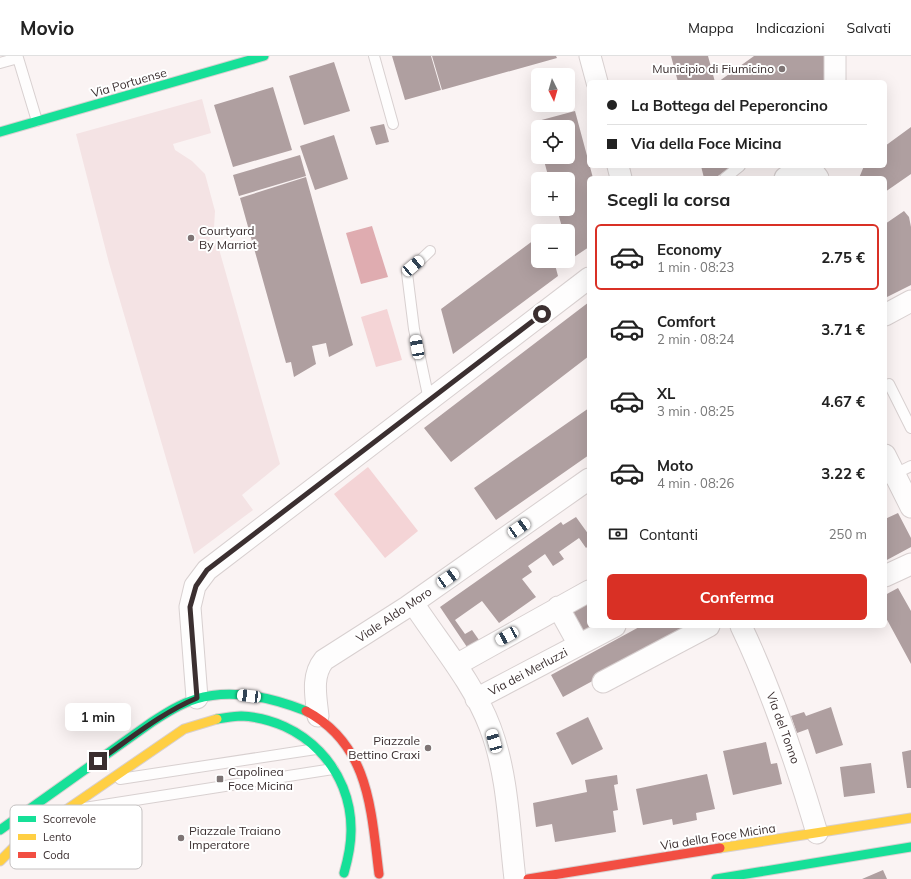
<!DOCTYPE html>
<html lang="it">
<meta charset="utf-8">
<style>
:root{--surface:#fff;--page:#f2f2f2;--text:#222;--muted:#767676;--line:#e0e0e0;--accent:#d93025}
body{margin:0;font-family:Mulish,sans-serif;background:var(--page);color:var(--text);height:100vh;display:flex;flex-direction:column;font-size:15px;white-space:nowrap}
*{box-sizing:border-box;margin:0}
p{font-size:13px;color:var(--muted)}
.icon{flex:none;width:22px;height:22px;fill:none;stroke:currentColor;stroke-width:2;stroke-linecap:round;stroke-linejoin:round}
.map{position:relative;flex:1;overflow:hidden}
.sheet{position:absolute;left:587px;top:120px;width:300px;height:452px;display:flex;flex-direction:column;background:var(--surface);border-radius:6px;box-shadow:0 4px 16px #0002}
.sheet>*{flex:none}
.banner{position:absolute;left:587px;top:24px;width:300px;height:88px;border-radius:6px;box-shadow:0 4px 16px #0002;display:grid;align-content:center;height:88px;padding:0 20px;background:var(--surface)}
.needle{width:26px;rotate:175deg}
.buttons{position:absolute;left:531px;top:12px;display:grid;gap:8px}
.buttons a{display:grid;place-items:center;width:44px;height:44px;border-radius:6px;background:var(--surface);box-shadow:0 4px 16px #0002;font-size:20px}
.end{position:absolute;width:18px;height:18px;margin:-9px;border:5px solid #3b2f30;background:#fff;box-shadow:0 0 0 2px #fff}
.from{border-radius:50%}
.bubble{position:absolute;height:28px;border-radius:6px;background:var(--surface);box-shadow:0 4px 16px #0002;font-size:13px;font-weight:700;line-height:28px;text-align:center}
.car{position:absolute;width:12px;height:24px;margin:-12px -6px;border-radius:5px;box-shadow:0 0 3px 1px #0007;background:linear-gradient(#fff 24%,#345 0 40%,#fff 0 76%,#345 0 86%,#fff 0)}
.banner b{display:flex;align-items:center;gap:14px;height:38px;font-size:15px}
.banner b+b{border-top:1px solid var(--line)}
.banner i{width:10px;height:10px;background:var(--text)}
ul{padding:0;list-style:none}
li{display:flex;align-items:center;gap:12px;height:66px;margin:0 8px 6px;padding:0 12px;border:2px solid transparent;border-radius:6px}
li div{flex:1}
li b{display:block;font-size:15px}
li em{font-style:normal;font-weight:700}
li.current{border-color:var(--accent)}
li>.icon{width:36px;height:36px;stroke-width:1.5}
h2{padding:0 20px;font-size:18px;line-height:48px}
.pay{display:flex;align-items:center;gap:10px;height:44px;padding:0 20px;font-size:15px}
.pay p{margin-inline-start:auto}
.action{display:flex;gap:8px;margin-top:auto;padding:8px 20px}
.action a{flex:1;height:46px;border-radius:6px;background:var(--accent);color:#fff;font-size:16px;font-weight:700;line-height:46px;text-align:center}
header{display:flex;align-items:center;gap:24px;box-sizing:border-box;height:56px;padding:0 20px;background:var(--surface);border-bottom:1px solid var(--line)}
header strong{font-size:19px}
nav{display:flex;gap:22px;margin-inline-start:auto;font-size:14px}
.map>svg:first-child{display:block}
.built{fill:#f4e3e4}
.green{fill:#f4d4d6}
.water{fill:#dfacb0}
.building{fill:#af9fa0}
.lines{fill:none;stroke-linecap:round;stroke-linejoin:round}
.lane-casing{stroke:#d8d0d0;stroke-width:12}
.street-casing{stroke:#d8d0d0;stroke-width:23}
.fast-casing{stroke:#d8d0d0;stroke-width:11}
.slow-casing{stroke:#d8d0d0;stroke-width:11}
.jam-casing{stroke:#d8d0d0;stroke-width:11}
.lane{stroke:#fefdfd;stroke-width:10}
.street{stroke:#fefdfd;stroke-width:21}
.fast{stroke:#16e098;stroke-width:9}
.slow{stroke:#ffcf43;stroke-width:9}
.jam{stroke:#f24e42;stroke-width:9}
.route{stroke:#3b2f30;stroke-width:5}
.poi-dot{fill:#7e7474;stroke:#fff;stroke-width:1.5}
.labels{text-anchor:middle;stroke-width:4;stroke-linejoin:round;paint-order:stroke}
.poi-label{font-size:12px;fill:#3b2f30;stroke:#fff;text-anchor:start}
.street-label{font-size:12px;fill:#3b2f30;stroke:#fff}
.key{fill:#fff;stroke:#c4c1c1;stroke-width:1}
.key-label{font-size:11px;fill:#3b2f30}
</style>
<header>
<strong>Movio</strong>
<nav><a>Mappa</a><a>Indicazioni</a><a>Salvati</a></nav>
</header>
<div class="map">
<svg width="911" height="823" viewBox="0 0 911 823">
<rect width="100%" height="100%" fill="#faf3f3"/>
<path class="built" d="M202,43L211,77L173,88L175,94L192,105L205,118L215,155L214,172L207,190L217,186L280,408L242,439L253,454L194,498L109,207L76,78Z"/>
<path class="green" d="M387,253L402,304L376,311L361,261Z
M368,411L418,475L385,502L334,438Z"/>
<path class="water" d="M372,170L388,221L361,228L346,177Z"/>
<path class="building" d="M392,0H431L441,34L405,44Z
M432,0H556L557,2L442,34Z
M671,0H708L715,26H678Z
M754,0H827L830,26H718Z
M334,6L350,55L304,69L289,20Z
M273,31L292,94L233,111L214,49Z
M575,55L593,122H589V191L571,203L568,192V175H563L557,153H568V123H549L543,101H568V71H538V80L534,66Z
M384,68L389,86L376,89L370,71Z
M911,71V118L885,136V122H859L864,110H885V90Z
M334,79L348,123L315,134L300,90Z
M300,99L306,120L239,140L233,119Z
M701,110H732L715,122H704Z
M306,121L353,289L329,301L326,287L312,290L316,308L294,321L291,306L286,307L240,142Z
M904,155L909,161L911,171V229L885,242V168Z
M538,181V205H554L558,220L453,298L441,253Z
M589,246V300L451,406L424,372Z
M589,352V399L496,464L474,432Z
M898,457L911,482V491L885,505V463Z
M576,461L589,479V489L586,492L579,482L559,496L564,503L553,510L545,498L528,510L532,516L522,523L536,541L499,567L482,545L455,564L465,578L472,574L479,584L467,591L440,551L561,466L563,469Z
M898,532L911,555V608L885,560V539Z
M589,538V570H594L583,576L569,549Z
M641,570H694L563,641L551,619Z
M831,651L843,689L816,698L808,673L797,677L791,660L804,656L806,660Z
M588,661L603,693L572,709L556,677Z
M766,686L771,708L777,707L782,728L733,739L723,695Z
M911,694V732H907L902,696Z
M871,707L875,737L844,741L840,711Z
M707,718L715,753L696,757L697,764L673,769L672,763L643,769L636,733Z
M617,719L618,728L614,729L618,754L613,755L616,776L555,786L552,768L536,771L533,747L587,736L585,724Z
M883,814L887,823H862Z"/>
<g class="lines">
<g class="lane-casing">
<path id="lane" d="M374,0L393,68
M0,7L18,2L37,65
M725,122L740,110
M885,330L889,328L911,372
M429,344L414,273L407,217L430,195
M885,423L911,410
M120,723L316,693
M78,753L333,713"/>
</g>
<g class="street-casing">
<path id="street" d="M590,0L597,26
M835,0V26
M618,110L621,122
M809,110L818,122
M785,122L802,110
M885,259L911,245
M885,399L911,451
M885,520L911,508
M413,547C439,587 473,626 490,671C508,718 509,773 515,823
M558,551L579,589
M741,570C773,637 796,706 817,777
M456,609L589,535
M603,626L709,570
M197,642L190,551L195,530L207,514L589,222
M476,643L615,570
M318,660C316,641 311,620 324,604L407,551L589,423"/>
</g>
<g class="fast-casing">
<path id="fast" d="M0,76L264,0
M217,663C225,662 234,660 241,660C303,663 352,713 351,775C351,789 348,803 344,817
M0,774L152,666C166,657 180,648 196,643C231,632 273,642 306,655
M716,823L911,791"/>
</g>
<g class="slow-casing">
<path id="slow" d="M720,792L911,762
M0,805L18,787L184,673L217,663"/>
</g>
<g class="jam-casing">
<path id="jam" d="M306,655C370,689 371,755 379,818
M528,823L720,792"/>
</g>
<use href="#lane" class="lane"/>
<use href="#street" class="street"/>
<use href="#fast" class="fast"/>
<use href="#slow" class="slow"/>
<use href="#jam" class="jam"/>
</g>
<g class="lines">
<path class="route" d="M98,705C130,683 161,657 197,642L190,551L196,530L207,514L542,258"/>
</g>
<g class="poi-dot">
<circle cx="782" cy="13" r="4"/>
<circle cx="191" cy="182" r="4"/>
<circle cx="428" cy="692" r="4"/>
<rect x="216" y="719" width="8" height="8" rx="2"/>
<circle cx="181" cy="782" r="4"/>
</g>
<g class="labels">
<g class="poi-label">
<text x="774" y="17" text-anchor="end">Municipio di Fiumicino</text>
<text x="199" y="179">Courtyard<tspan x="199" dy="14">By Marriot</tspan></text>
<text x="420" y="689" text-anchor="end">Piazzale<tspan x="420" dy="14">Bettino Craxi</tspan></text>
<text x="228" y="720">Capolinea<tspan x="228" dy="14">Foce Micina</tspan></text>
<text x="189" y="779">Piazzale Traiano<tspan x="189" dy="14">Imperatore</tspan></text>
</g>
<g class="street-label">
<text transform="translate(129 27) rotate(-16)" y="4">Via Portuense</text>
<text transform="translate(394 559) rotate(-34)" y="4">Viale Aldo Moro</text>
<text transform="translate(528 616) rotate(-28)" y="4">Via dei Merluzzi</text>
<text transform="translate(783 672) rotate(70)" y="4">Via del Tonno</text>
<text transform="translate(718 781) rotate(-9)" y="4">Via della Foce Micina</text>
</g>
</g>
<rect x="10" y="749" width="132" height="64" rx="6" class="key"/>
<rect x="18" y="760" width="18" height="6" fill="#16e098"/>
<rect x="18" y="778" width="18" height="6" fill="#ffcf43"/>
<rect x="18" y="796" width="18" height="6" fill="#f24e42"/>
<g class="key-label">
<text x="43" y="767">Scorrevole</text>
<text x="43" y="785">Lento</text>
<text x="43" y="803">Coda</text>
</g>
</svg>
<div class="buttons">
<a><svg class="needle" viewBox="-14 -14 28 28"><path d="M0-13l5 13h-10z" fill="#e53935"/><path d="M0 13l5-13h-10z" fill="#767676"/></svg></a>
<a><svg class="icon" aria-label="locate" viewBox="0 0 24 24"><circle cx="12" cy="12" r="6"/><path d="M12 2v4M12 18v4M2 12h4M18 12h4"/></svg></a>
<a>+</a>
<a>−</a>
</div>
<i class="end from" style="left:542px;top:258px"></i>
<i class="end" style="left:98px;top:705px"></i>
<div class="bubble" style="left:65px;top:647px;width:66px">1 min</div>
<i class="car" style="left:413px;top:210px;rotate:50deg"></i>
<i class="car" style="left:417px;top:291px;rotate:350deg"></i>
<i class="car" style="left:519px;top:472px;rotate:55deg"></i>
<i class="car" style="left:448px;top:522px;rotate:55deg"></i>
<i class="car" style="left:507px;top:580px;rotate:241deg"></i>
<i class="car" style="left:249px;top:640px;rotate:277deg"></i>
<i class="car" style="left:494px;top:685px;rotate:344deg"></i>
<div class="banner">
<b><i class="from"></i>La Bottega del Peperoncino</b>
<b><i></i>Via della Foce Micina</b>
</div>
<section class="sheet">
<h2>Scegli la corsa</h2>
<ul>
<li class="current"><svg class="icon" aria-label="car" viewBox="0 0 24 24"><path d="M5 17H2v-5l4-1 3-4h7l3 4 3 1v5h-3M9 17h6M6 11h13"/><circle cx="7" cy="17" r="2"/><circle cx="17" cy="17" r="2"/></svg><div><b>Economy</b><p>1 min · 08:23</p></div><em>2.75 €</em></li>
<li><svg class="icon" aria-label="car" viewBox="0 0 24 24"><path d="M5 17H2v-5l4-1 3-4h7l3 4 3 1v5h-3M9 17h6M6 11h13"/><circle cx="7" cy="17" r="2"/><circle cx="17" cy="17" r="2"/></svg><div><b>Comfort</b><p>2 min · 08:24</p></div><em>3.71 €</em></li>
<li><svg class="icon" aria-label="car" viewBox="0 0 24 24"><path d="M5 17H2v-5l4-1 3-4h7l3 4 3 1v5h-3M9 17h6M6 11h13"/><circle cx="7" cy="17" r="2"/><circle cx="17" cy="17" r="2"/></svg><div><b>XL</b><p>3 min · 08:25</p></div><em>4.67 €</em></li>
<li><svg class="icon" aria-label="car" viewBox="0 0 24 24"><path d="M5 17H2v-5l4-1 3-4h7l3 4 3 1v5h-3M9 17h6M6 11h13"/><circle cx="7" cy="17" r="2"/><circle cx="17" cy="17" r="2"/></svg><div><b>Moto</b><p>4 min · 08:26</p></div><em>3.22 €</em></li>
</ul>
<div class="pay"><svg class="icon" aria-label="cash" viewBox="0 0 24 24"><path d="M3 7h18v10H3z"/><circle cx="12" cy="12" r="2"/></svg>Contanti<p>250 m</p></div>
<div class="action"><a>Conferma</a></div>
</section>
</div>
